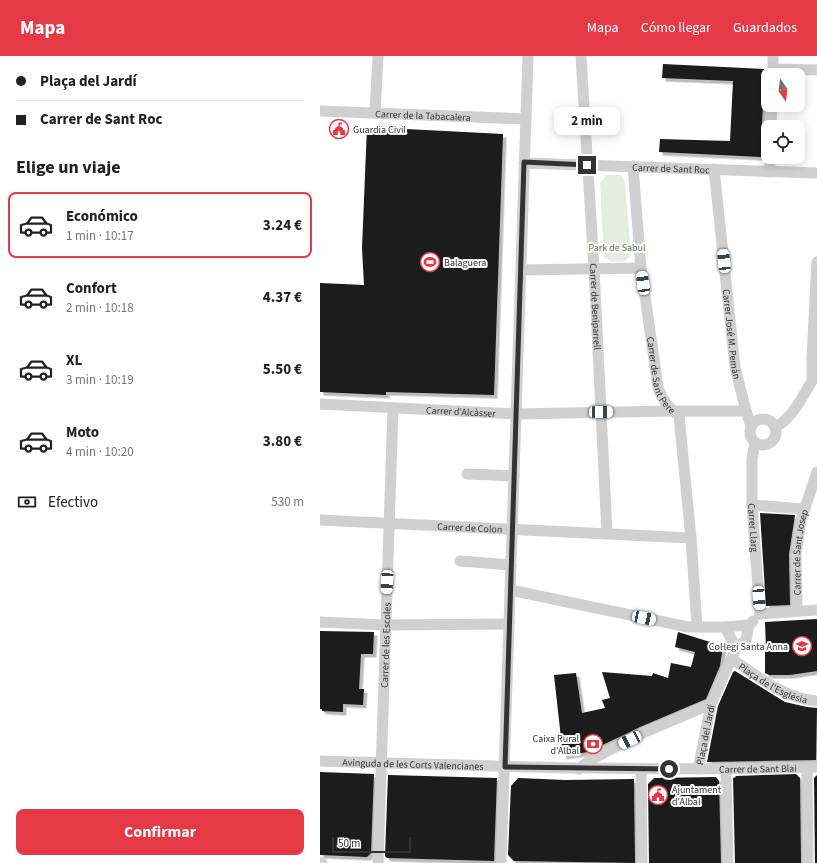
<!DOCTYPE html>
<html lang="es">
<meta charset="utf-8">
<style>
:root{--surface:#fff;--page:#f6f6f6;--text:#202124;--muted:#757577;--line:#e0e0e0;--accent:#e63946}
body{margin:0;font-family:"Source Sans 3",sans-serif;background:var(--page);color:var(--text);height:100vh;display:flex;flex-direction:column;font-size:15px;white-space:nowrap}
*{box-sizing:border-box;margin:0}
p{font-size:13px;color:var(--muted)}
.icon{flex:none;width:22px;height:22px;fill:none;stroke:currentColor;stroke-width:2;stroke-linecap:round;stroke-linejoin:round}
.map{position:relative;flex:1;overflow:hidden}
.details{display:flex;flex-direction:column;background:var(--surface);width:320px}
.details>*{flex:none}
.guide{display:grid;align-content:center;height:88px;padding:0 16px;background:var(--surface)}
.needle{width:26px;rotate:166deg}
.tools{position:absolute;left:441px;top:12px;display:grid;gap:8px}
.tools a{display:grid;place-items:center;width:44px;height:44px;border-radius:8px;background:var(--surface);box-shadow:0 2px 10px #0003;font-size:20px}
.scale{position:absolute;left:12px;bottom:10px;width:79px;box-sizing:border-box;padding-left:4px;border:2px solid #333;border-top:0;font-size:11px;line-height:14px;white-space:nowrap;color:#333;-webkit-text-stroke:3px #fff;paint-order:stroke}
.end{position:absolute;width:18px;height:18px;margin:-9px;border:5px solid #333;background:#fff;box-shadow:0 0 0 2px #fff}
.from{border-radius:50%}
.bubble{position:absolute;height:28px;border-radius:8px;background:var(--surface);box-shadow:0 2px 10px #0003;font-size:13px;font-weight:700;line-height:28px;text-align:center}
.car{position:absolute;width:12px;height:24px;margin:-12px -6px;border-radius:5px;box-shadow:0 0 3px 1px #0007;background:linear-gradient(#fff 24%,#345 0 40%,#fff 0 76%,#345 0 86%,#fff 0)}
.guide b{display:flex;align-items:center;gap:14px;height:38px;font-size:15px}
.guide b+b{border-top:1px solid var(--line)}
.guide i{width:10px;height:10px;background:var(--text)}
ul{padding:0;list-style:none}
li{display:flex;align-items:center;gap:12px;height:66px;margin:0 8px 6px;padding:0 8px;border:2px solid transparent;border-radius:8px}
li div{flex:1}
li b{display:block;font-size:15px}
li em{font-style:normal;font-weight:700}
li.selected{border-color:var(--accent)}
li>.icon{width:36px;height:36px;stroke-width:1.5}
h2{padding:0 16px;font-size:18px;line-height:48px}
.pay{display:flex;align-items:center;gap:10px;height:44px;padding:0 16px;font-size:15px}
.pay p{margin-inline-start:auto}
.cta{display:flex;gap:8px;margin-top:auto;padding:8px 16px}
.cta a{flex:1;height:46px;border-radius:8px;background:var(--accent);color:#fff;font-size:16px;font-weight:700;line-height:46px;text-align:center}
header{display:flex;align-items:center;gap:24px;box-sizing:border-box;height:56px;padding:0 20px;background:var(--accent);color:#fff}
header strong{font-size:19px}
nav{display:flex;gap:22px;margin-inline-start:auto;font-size:14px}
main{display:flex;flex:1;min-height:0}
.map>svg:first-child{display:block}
.green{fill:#e6ecdf}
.building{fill:#1a1a1a;filter:url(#shadow)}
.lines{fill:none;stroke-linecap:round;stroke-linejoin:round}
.minor{stroke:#d0d0d0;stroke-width:11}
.route{stroke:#333;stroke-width:5}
.labels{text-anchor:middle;stroke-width:4;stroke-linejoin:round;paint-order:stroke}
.street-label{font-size:10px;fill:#333;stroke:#fff}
.poi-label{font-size:10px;fill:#333;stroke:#fff;text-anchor:start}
.park-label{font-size:10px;fill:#56703f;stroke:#fff}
</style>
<header>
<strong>Mapa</strong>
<nav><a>Mapa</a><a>Cómo llegar</a><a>Guardados</a></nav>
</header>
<main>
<section class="details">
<div class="guide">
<b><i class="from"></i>Plaça del Jardí</b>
<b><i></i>Carrer de Sant Roc</b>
</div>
<h2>Elige un viaje</h2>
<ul>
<li class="selected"><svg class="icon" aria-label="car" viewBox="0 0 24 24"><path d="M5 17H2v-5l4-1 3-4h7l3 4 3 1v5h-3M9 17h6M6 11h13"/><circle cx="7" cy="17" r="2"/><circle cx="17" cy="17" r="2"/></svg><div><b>Económico</b><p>1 min · 10:17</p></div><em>3.24 €</em></li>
<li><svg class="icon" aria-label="car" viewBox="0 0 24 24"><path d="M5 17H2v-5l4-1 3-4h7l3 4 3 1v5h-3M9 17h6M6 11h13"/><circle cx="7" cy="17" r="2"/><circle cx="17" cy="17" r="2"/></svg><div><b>Confort</b><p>2 min · 10:18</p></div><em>4.37 €</em></li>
<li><svg class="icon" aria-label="car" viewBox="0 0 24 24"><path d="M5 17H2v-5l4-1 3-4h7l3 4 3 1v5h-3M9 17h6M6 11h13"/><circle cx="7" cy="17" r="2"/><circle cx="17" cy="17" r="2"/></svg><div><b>XL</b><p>3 min · 10:19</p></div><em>5.50 €</em></li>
<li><svg class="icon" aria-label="car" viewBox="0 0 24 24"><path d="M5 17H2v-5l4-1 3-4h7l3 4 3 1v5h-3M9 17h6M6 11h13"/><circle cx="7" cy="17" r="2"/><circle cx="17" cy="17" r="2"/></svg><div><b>Moto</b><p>4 min · 10:20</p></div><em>3.80 €</em></li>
</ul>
<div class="pay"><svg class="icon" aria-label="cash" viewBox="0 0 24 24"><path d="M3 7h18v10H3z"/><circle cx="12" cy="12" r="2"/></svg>Efectivo<p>530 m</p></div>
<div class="cta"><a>Confirmar</a></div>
</section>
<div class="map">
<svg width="497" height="807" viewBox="0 0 497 807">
<defs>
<filter id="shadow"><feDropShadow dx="3.5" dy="3.5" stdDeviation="0" flood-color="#0004"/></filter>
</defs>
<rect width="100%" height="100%" fill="#fff"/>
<path class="green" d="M287,119H301L305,127L311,199L305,205L291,206L284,201L280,127Z"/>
<path class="building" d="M343,8L444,13L441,101L339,96L340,83L410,85L413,25L342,22Z
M47,71L183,78L174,339L66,336V339L0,336V227L44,229L42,192Z
M440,457L475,459L469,498L470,549L446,550Z
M497,563V615L470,619H449L445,617V594L446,593L445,566Z
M0,575L54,576L53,598H41L39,633H44L43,649L23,648V656L2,655V653H0Z
M358,576L403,590L400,610L386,643L320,671L268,696L243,700L234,619L256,617L262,657L285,652L282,644L290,642L282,616L332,620L333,617L348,622L351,607L371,611L375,596L355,591Z
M415,615L465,646L487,651L497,652L496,704L387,706L398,650L413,616Z
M0,716L54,718L51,797L47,801L0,799Z
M476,718L480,722L481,807H415L413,722L416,721L415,720H416Z
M68,719L177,722L174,805L67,802L65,800Z
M497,719V807H495L494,722Z
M396,721L399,725L401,807H329L328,728L334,722Z
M198,722L245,724L314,723L315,807L194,805L188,799L191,730Z"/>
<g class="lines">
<g class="minor">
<path id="s1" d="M261,0L274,212L287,478"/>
<path d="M453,13L497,14"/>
<path d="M453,18V0"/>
<path id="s2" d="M0,55L206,63"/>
<path d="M55,57L58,0"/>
<path d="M451,71L452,49"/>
<path id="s3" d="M204,107L497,117"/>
<path id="s4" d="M313,111L321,212L338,331C342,345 349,351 359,360L371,482L377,571"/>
<path id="s5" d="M394,113L415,311L426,355L431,370"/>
<path d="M450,116V101"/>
<path d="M201,214L321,212"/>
<path d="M492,325V301L497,206"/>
<path id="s6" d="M0,348L196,358L353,355H426"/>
<circle cx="443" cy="376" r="13"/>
<path d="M456,371C473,361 482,341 492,325"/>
<path id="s7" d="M435,386L432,403V449L440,558"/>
<path d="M147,418L194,420"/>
<path d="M432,449L484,453"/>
<path id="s8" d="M0,464L371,482"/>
<path d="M140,505L191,509"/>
<path d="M190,534L368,571H405L429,569"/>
<path id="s9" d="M477,555L476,498L481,464L497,416"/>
<path d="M440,558L497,554"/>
<path d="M0,566L65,569L189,568"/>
<path d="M405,571L416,592"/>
<path id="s10" d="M412,603C438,621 464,642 497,645"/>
<path id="s11" d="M0,705C166,710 331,716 497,711"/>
<path d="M487,711L488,807"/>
<path d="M259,713L270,704L323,677L391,648"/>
<path d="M321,713L322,807"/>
<path id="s12" d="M378,713L391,648L416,592L426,584L429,569L433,565"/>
<path d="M406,713L408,807"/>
<path d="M0,807H2"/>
<path id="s13" d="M58,807L73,352"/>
<path d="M181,807L208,0"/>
</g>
</g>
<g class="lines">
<path class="route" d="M267,109L204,106L185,711L349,713"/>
</g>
<defs>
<g id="civic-ring" transform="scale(1)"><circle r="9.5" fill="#fff" stroke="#e63946" stroke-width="1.5"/><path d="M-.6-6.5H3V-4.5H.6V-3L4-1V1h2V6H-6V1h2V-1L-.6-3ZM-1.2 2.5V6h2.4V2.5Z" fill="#e63946"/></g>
<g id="stadium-ring" transform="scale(1)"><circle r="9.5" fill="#fff" stroke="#e63946" stroke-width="1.5"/><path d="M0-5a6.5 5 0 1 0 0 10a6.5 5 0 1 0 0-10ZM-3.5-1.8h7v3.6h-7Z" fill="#e63946"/></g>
<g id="school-ring" transform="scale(1)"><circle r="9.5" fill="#fff" stroke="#e63946" stroke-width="1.5"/><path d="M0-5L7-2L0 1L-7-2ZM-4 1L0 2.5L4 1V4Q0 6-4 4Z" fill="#e63946"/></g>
<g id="bank-ring" transform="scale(1)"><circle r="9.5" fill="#fff" stroke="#e63946" stroke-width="1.5"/><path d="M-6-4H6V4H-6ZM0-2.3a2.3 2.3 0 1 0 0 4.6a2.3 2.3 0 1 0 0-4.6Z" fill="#e63946"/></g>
</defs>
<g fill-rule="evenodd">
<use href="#civic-ring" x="19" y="73"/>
<use href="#stadium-ring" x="110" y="206"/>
<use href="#school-ring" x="482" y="590"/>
<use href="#bank-ring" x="273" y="688"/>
<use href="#civic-ring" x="338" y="739"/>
</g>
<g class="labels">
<g class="street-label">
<text dy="4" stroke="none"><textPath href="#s2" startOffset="103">Carrer de la Tabacalera</textPath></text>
<text dy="4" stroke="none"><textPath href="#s3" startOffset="147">Carrer de Sant Roc</textPath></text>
<text dy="4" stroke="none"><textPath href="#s1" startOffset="251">Carrer de Beniparrell</textPath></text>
<text dy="4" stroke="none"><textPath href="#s5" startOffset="166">Carrer José M. Pemán</textPath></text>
<text dy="4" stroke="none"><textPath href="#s4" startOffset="211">Carrer de Sant Pere</textPath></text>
<text dy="4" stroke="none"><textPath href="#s6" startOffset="141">Carrer d'Alcàsser</textPath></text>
<text dy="4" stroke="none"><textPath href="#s8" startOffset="150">Carrer de Colon</textPath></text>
<text dy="4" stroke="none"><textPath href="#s7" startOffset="86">Carrer Llarg</textPath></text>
<text dy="4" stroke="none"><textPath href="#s9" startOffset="59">Carrer de Sant Josep</textPath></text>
<text dy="4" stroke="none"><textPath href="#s13" startOffset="218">Carrer de les Escoles</textPath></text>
<text dy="4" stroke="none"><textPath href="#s10" startOffset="48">Plaça de l'Església</textPath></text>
<text dy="4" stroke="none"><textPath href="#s12" startOffset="35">Plaça del Jardí</textPath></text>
<text dy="4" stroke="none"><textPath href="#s11" startOffset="93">Avinguda de les Corts Valencianes</textPath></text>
<text dy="4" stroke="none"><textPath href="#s11" startOffset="438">Carrer de Sant Blai</textPath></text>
</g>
<g class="poi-label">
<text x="33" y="77">Guardia Civil</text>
<text x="124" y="210">Balaguera</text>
<text x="468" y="594" text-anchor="end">Col·legi Santa Anna</text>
<text x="259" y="686" text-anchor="end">Caixa Rural<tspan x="259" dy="12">d'Albal</tspan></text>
<text x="352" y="737">Ajuntament<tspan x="352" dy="12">d'Albal</tspan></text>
</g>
<g class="park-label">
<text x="297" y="195">Park de Sabul</text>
</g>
</g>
</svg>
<div class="tools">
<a><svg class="needle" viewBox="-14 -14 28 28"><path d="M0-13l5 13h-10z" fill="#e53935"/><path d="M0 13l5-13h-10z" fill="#757577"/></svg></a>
<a><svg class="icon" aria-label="locate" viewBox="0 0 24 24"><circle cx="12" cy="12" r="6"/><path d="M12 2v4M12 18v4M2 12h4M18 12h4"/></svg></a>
</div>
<div class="scale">50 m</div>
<i class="end from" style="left:349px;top:713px"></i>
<i class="end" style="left:267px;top:109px"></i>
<div class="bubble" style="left:234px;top:51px;width:66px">2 min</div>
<i class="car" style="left:404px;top:205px;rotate:354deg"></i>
<i class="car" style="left:323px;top:227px;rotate:352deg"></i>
<i class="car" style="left:281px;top:356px;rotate:89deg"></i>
<i class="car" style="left:67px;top:526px;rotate:183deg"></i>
<i class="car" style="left:439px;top:542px;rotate:176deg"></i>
<i class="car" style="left:324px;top:562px;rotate:102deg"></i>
<i class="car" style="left:310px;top:684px;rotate:244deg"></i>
</div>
</main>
